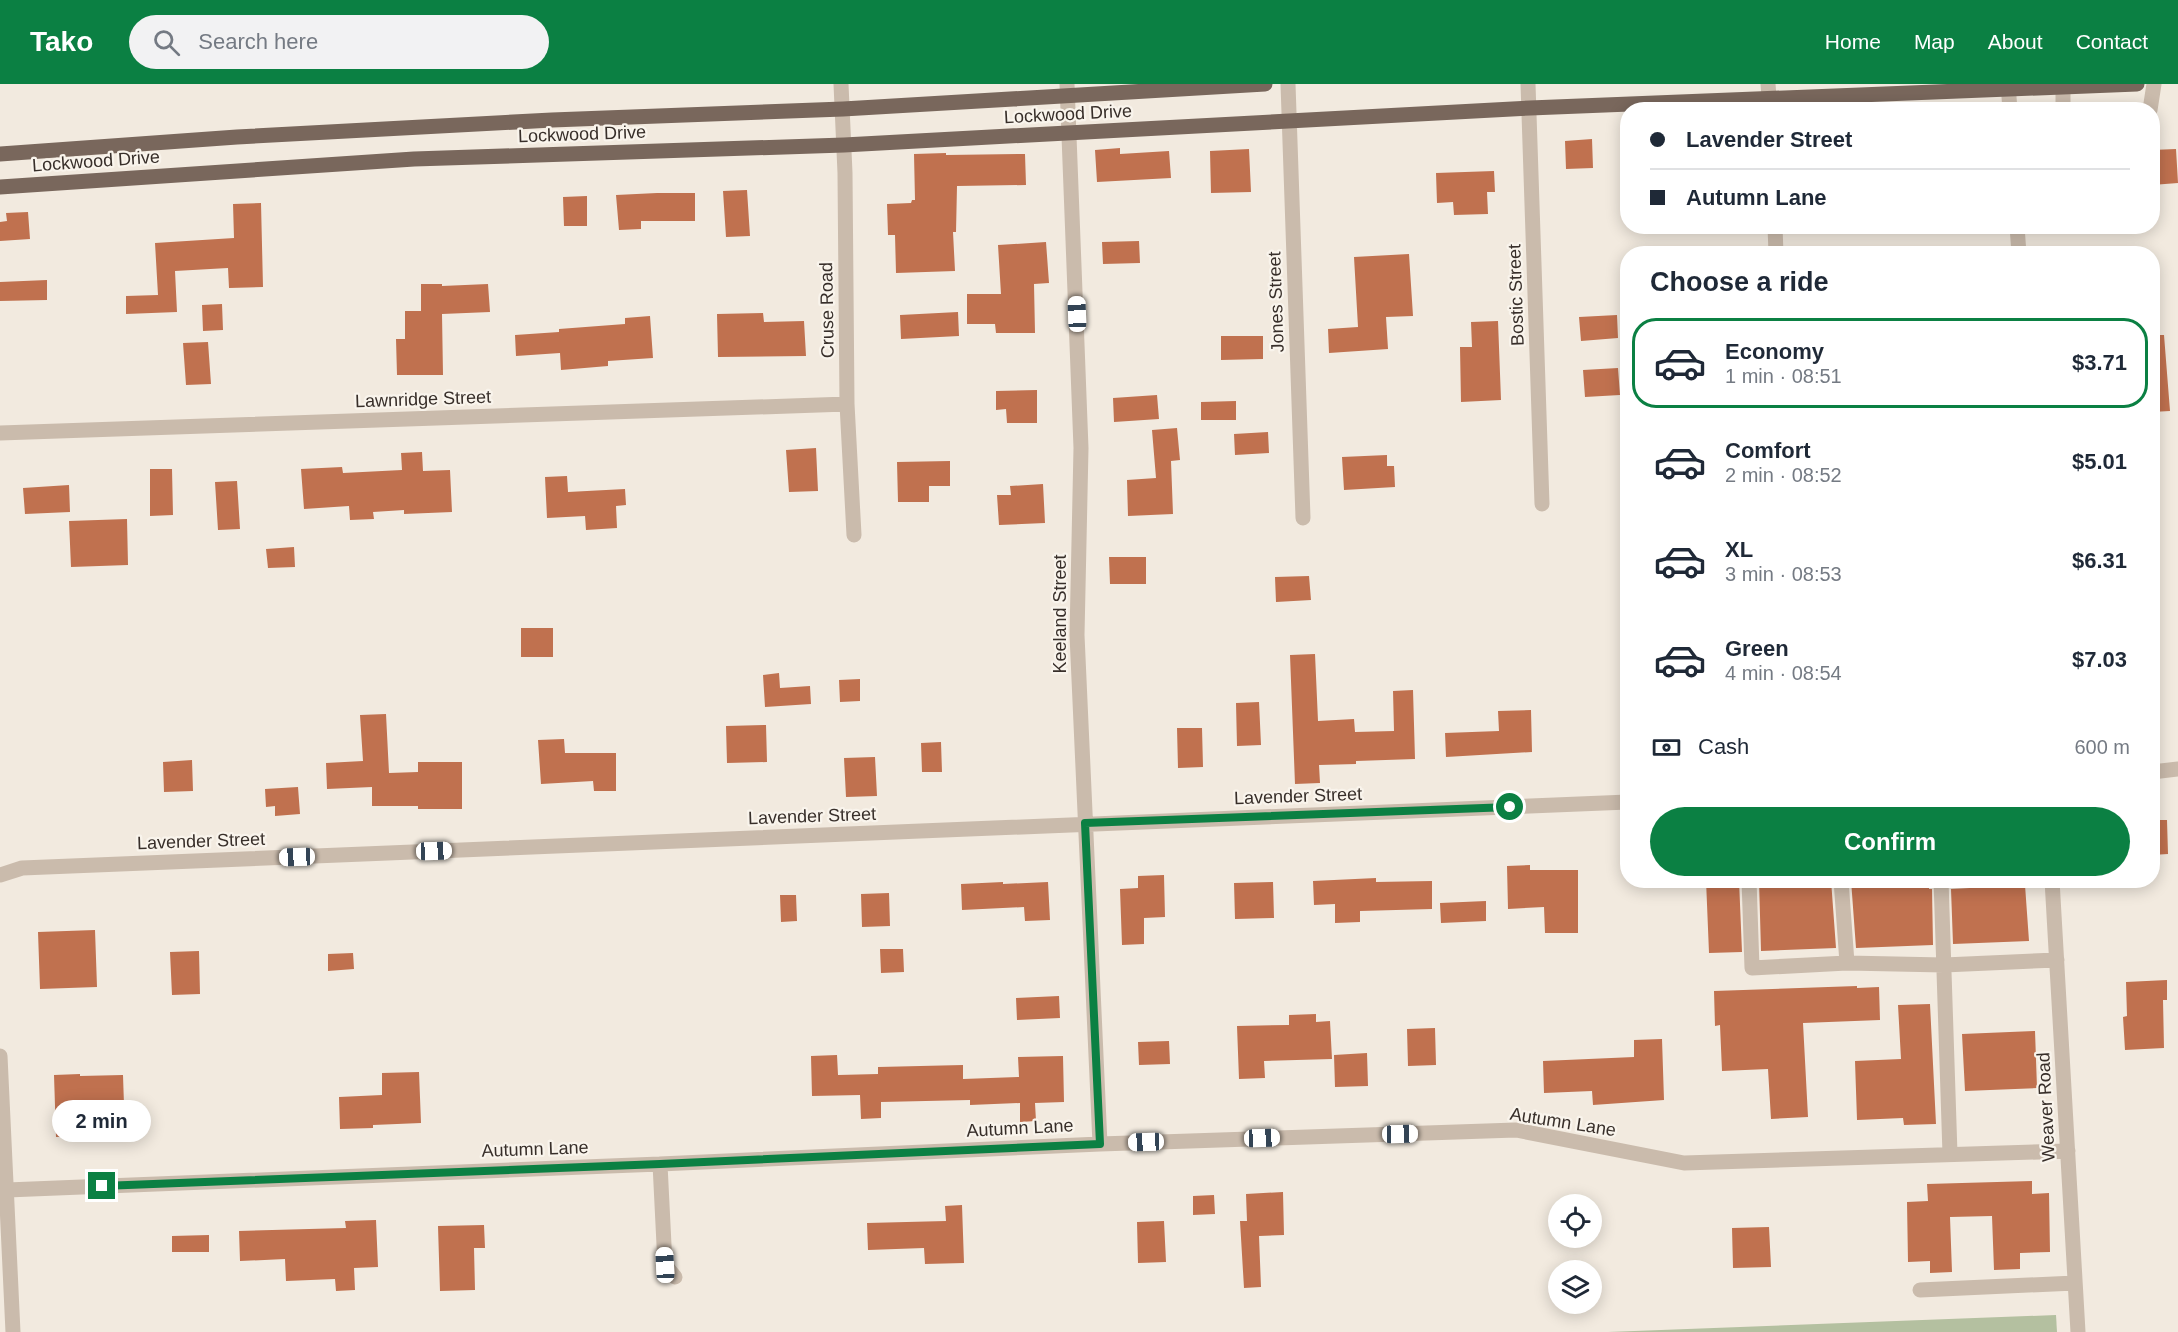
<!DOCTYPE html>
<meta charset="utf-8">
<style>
:root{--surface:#fff;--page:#f2f2f3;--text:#1f2937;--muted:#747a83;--line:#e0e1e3;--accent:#0b8043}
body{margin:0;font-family:Arial,sans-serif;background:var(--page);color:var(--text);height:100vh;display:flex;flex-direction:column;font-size:22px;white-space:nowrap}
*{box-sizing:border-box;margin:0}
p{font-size:20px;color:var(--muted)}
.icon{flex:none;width:33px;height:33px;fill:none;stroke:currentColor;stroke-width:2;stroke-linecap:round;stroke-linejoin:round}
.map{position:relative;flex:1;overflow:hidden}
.details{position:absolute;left:1620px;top:162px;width:540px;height:642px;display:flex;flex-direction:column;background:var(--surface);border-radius:24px;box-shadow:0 3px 15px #0003}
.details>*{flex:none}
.hud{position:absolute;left:1620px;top:18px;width:540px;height:132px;border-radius:24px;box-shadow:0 3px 15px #0003;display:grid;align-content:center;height:132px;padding:0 30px;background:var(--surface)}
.tools{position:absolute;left:1548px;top:1110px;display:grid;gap:12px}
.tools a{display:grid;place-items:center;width:54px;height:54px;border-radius:50%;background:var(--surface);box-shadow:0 3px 15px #0003;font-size:30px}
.end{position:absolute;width:27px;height:27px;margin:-14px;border:8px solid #0b8043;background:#fff;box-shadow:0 0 0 3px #fff}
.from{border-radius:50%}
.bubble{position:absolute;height:42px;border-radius:21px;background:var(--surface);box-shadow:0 3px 15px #0003;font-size:20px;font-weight:800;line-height:42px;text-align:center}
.car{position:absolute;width:18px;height:36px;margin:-18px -9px;border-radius:8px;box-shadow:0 0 4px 2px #0007;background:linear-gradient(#fff 24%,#345 0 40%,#fff 0 76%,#345 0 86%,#fff 0)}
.hud b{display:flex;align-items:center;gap:21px;height:57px;font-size:22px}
.hud b+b{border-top:2px solid var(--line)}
.hud i{width:15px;height:15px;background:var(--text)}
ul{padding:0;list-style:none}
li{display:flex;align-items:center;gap:18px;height:90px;margin:0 12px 9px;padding:0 18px;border:3px solid transparent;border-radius:24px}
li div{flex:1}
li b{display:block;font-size:22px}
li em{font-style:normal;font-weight:800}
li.active{border-color:var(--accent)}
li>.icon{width:54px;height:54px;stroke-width:1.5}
h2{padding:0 30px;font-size:27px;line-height:72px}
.pay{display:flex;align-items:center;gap:15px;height:66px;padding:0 30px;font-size:22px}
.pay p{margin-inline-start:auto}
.primary-button{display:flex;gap:12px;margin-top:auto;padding:12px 30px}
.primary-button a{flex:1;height:69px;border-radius:36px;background:var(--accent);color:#fff;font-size:24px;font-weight:800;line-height:69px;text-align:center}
header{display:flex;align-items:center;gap:36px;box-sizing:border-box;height:84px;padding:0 30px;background:var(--accent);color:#fff}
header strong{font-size:28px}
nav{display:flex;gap:33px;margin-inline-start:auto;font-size:21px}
.search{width:420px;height:54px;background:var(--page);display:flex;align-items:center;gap:15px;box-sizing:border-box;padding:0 21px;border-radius:33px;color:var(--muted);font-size:22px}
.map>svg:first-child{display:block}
.green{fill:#b4c0a0}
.building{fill:#c0714f}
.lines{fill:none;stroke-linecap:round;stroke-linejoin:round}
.minor{stroke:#cabbac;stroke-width:15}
.major{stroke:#79675c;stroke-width:15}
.route{stroke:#0b8043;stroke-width:8}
.labels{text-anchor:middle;stroke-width:4.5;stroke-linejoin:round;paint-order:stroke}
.street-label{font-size:18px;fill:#382f2a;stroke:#f9f4ec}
</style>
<header>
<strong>Tako</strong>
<div class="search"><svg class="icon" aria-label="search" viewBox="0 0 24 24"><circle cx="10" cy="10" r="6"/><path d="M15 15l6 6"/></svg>Search here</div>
<nav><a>Home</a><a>Map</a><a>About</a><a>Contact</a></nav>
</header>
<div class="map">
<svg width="2178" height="1248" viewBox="0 0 2178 1248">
<rect width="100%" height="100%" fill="#f2eadf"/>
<path class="green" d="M2056,1231L2057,1248H1608Z"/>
<path class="building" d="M1592,55L1593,84L1566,85L1565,57Z
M1120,64V70L1169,67L1171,94L1097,98L1095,66Z
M1249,65L1251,108L1211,109L1210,67Z
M2176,65L2178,99L2152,101V66Z
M946,69V71L1025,70L1026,101L957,102L956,148H953L955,187L896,189L895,151H888L887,120L911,119L912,116H915L914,70Z
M1494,87L1495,108H1487L1488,130L1454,131L1453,118L1437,119L1436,89Z
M747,106L750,152L726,153L723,107Z
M657,109H695V137H641V145L619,146L616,111Z
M587,112V142H564L563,113Z
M261,119L263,203L229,204L228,184L175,187L177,228L126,230V212L158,211L155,159L234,154L233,120Z
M28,128L30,155L0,157V138L7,137L6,129Z
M1139,157L1140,179L1103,180L1102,158Z
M1046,158L1049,199L1034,200L1035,249H996L995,240H967V210H1001L998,161Z
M1409,170L1413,232L1386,233L1388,265L1329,269L1328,245L1358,243L1354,173Z
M47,196V216L0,217V198Z
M421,200H442V202L488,200L490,228L442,230L443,291H397L396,255H405V227H421Z
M222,220L223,246L203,247L202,221Z
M958,228L959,252L901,255L900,231Z
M763,229L764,238L804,237L806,272L718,273L717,230Z
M1617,231L1618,254L1581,257L1579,233Z
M650,232L653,274L608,277V282L561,286L560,269L516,272L515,251L559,248V245L625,240V234Z
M1498,237L1501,316L1461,318L1460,263H1472L1471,238Z
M2152,251H2164L2170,327L2152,328Z
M1221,252H1263V275L1221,276Z
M208,258L211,300L186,301L183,259Z
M1618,284L1620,311L1585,313L1583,286Z
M1037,306V339H1007L1006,325L996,326V307Z
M1157,311L1159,335L1114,338L1113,314Z
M1236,317V336H1201V318Z
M1177,344L1180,376L1171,377L1173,430L1128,432L1127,396L1156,394L1152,346Z
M1268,348L1269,369L1235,371L1234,350Z
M816,364L818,407L789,408L786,366Z
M422,368L423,387L450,386L452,428L404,430V426L373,428L374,435L350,436L349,422L304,425L301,385L342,383L343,389L402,386L401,369Z
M1387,371V382H1394L1395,403L1344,406L1342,373Z
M950,377V402H929V418H898L897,378Z
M150,385H172L173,431L150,432Z
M567,392L568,408L625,405L626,421L616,422L617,444L586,446L585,432L547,434L545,393Z
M237,397L240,445L218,446L215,398Z
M1043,400L1045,439L999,441L997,411H1011L1010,402Z
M69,401L70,428L25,430L23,404Z
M127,435L128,481L71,483L69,437Z
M294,463L295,483L268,484L266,465Z
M1109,473H1146V500H1110Z
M1309,492L1311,516L1276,518L1275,493Z
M521,544H553V573H521Z
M1315,570L1318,637L1354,635L1355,648L1394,647L1393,607L1413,606L1415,675L1356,677V680L1319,681L1320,699L1295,700L1290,571Z
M779,589L780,604L810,602L811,620L765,623L763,591Z
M860,595V617L840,618L839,596Z
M1259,618L1261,661L1237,662L1236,619Z
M1531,626L1532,668L1446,673L1445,649L1499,647L1498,627Z
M386,630L389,689L418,688V678H462V725H418V722H372V703L327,705L326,679L363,677L360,631Z
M766,641L767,678L727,679L726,642Z
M1177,644H1202L1203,683L1178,684Z
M564,655L565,669H616V707H594L593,697L541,700L538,656Z
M941,658L942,688H922L921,659Z
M875,673L877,712L846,713L844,674Z
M192,676L193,707L164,708L163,678Z
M298,703L300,730L275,732V722L266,723L265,705Z
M2152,736H2167L2168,770L2152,771Z
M1530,781V786H1578V849H1545L1544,823L1508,825L1507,782Z
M1164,791L1165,833L1144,834V860L1122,861L1120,805L1138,804V792Z
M1376,794V798L1432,797V825L1360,827V838L1335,839V820L1314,821L1313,797Z
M1706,796H1739L1742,868L1709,869Z
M1759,796H1831L1836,864L1761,867Z
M1851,796H1929V805H1932L1933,861L1856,864Z
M1003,798V800L1048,798L1050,836L1025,837L1024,823L962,826L961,800Z
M1273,798L1274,834L1235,835L1234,799Z
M2025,801L2029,857L1953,860L1951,805Z
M889,809L890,842L862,843L861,810Z
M780,811H796L797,837L781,838Z
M1486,817V837L1441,839L1440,819Z
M95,846L97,903L40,905L38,848Z
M880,865H903L904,888L881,889Z
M199,867L200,910L172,911L170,868Z
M353,869L354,885L328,887V870Z
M2167,896V916H2163L2164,964L2125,966L2123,933L2127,932L2126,898Z
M1857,902V904L1879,903L1880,936L1803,939L1808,1033L1771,1035L1768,985L1722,987L1720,941L1715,942L1714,907Z
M1059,912L1060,934L1017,936L1016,914Z
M1930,920L1936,1040L1904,1041L1903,1034L1857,1036L1855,977L1901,975L1898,921Z
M1316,930V938L1330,937L1332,975L1264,977L1265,994L1239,995L1237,942L1289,941V931Z
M1435,944L1436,981L1408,982L1407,945Z
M2035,947L2037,1004L1965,1007L1962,950Z
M1662,955L1664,1016L1593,1021L1592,1007L1544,1009L1543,977L1634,973V956Z
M1169,957L1170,980L1139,981L1138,958Z
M1367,969L1368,1002L1335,1003L1334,971Z
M837,971L838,991L878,990V983L963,981V995L1019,993L1018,973L1063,972L1064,1018L1035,1019L1036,1037L1020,1038V1019L970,1021V1016L881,1018V1034L861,1035L860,1011L812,1012L811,972Z
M419,988L421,1039L373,1041V1044L340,1045L339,1013L382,1011V989Z
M80,990V992L123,991L124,1021L81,1023L82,1052L56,1053L54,991Z
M2032,1097V1110L2049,1109L2050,1168L2020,1169V1185L1994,1186L1992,1132L1950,1133L1952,1188L1930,1189V1177L1908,1178L1907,1118L1928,1117L1927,1100Z
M1283,1108L1284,1151L1259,1152L1261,1203L1244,1204L1240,1137H1247L1246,1110Z
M1214,1111L1215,1130L1193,1131V1112Z
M962,1121L964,1179L925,1180L924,1164L868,1166L867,1139L946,1137L945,1122Z
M376,1136L378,1183L354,1184L355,1206L336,1207L335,1195L286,1197L285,1175L240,1177L239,1147L346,1144L345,1137Z
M1164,1137L1166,1178L1138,1179L1137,1138Z
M484,1141L485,1164H474L475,1206L440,1207L438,1142Z
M1769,1143L1771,1183L1733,1184L1732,1144Z
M209,1151V1168H172V1152Z"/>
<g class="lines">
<path class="minor" d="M841,0L845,89L847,320L854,451
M1067,0L1081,364L1077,551L1100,1060
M1288,0L1303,434
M1528,0L1542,420
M1768,0L1770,26
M2008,0L2010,26
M2063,26V4
M2150,26L2154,0
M1775,142L1776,170
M2017,142L2019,170
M0,349L847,320
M2152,688L2178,685
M0,791L22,784L1628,718
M1749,796L1752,884L1847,879L1944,881L2057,876
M1841,796L1847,879
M1941,796L1950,1070
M2052,796L2078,1248
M0,972L13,1248
M660,1080L665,1181L675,1193
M7,1106L660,1080L1100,1060L1516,1046L1684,1079L2068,1067
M1920,1206L2075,1199"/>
<path class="major" d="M0,70L237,53L552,36L843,25L1265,0
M0,103L414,75L844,61L1530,24L2137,0"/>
</g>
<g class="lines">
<path class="route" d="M102,1102L660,1080L1100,1060L1085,739L1510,723"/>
</g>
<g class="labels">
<g class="street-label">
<text transform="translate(1068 30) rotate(-3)" y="6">Lockwood Drive</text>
<text transform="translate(582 50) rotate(-2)" y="6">Lockwood Drive</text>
<text transform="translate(96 77) rotate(-4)" y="6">Lockwood Drive</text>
<text transform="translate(1516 211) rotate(-92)" y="6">Bostic Street</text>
<text transform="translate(1276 218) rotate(-92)" y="6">Jones Street</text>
<text transform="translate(827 226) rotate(-91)" y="6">Cruse Road</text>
<text transform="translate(423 315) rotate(-2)" y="6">Lawnridge Street</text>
<text transform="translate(1060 530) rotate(-90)" y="6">Keeland Street</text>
<text transform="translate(1298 712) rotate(-2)" y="6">Lavender Street</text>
<text transform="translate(812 732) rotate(-2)" y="6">Lavender Street</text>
<text transform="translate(201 757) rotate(-2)" y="6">Lavender Street</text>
<text transform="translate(2046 1023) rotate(-93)" y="6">Weaver Road</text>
<text transform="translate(1563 1038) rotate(9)" y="6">Autumn Lane</text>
<text transform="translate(1020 1044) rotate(-3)" y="6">Autumn Lane</text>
<text transform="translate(535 1065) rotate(-2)" y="6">Autumn Lane</text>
</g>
</g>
</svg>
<div class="tools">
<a><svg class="icon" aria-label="locate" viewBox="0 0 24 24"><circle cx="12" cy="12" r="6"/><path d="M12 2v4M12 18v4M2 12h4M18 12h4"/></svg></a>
<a><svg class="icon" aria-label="layers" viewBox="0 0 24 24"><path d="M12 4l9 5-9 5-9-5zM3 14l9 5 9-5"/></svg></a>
</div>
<i class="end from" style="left:1510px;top:723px"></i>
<i class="end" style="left:102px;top:1102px"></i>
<div class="bubble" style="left:52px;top:1016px;width:99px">2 min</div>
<i class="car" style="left:1077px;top:230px;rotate:358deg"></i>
<i class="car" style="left:434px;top:767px;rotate:88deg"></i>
<i class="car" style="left:297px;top:773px;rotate:268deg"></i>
<i class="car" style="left:1400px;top:1050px;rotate:89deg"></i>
<i class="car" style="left:1262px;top:1054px;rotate:88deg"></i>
<i class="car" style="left:1146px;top:1058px;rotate:268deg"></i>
<i class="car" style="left:665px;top:1181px;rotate:357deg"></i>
<div class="hud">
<b><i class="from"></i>Lavender Street</b>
<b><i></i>Autumn Lane</b>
</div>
<section class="details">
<h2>Choose a ride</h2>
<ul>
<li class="active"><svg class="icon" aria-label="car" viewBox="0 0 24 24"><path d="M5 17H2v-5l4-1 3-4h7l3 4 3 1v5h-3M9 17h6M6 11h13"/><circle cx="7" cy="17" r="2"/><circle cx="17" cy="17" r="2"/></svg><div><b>Economy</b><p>1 min · 08:51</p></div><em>$3.71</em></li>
<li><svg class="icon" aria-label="car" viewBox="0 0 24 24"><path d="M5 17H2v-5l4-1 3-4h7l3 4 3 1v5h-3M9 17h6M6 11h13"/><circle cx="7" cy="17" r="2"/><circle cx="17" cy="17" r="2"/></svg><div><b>Comfort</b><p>2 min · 08:52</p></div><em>$5.01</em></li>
<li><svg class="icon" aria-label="car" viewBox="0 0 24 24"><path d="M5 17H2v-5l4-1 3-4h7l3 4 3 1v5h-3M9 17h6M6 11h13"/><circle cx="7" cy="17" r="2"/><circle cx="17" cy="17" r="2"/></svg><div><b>XL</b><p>3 min · 08:53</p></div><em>$6.31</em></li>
<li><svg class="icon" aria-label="car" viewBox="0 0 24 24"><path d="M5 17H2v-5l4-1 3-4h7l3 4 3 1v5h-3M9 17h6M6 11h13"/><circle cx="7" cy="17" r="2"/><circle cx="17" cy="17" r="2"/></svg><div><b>Green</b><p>4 min · 08:54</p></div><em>$7.03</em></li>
</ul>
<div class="pay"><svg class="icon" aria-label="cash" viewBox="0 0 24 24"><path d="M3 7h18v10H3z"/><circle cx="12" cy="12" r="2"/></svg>Cash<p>600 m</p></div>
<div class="primary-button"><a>Confirm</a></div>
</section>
</div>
